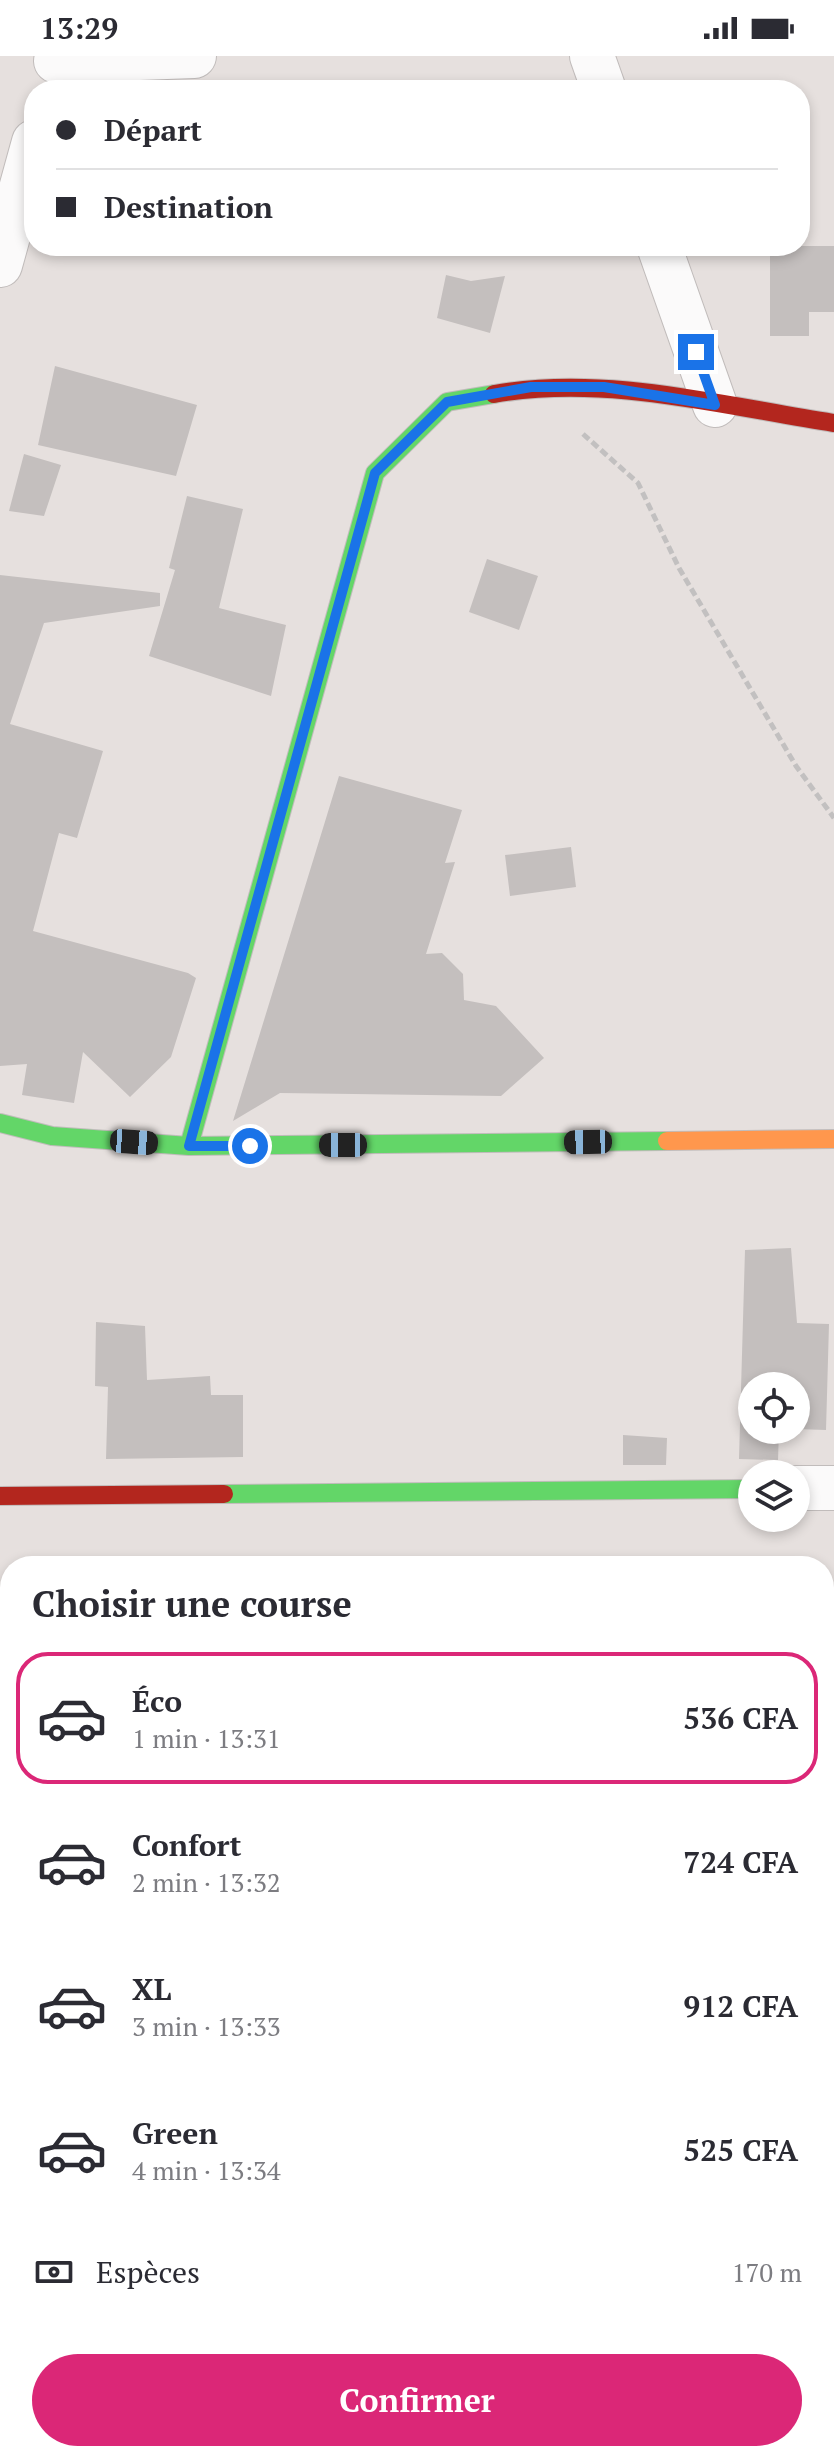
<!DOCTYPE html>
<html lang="fr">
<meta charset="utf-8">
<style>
:root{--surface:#fff;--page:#f7f7f7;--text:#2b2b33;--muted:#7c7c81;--line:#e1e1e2;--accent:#db2777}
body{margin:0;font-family:"PT Serif",serif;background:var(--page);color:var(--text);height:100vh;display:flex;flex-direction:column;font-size:30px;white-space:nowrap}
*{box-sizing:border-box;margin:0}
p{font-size:26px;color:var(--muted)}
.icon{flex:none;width:44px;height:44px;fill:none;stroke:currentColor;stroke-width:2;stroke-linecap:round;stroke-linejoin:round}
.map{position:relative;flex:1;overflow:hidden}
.details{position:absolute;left:0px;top:1500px;width:834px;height:906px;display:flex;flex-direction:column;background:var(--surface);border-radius:32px 32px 0 0;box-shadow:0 4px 12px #0003}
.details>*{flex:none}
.hud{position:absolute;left:24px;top:24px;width:786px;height:176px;border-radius:32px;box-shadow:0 4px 12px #0003;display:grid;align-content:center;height:176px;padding:0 32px;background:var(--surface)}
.buttons{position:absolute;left:738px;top:1316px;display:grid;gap:16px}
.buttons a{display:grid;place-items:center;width:72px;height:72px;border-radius:50%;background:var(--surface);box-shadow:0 4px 12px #0003;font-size:40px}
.end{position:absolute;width:36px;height:36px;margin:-18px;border:10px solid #1a73e8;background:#fff;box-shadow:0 0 0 4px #fff}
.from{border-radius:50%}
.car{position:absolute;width:24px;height:48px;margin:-24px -12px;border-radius:10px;box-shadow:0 0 6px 2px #0007;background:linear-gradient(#222 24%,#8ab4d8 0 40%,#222 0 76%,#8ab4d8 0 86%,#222 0)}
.hud b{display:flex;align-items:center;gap:28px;height:76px;font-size:30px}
.hud b+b{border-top:2px solid var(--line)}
.hud i{width:20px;height:20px;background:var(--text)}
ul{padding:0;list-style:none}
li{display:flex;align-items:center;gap:24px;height:132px;margin:0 16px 12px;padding:0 16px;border:4px solid transparent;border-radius:32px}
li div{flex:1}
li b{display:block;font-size:30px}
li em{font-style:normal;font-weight:800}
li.selected{border-color:var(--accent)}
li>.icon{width:72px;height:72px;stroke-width:1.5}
h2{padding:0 32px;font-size:36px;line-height:96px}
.pay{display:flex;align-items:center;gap:20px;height:88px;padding:0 32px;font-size:30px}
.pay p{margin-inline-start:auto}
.primary-button{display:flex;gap:16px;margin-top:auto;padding:16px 32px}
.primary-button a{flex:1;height:92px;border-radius:48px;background:var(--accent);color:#fff;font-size:32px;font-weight:800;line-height:92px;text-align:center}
.status{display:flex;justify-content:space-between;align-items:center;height:56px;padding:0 40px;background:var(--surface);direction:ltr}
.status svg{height:22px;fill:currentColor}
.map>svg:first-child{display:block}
.building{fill:#c4bfbe}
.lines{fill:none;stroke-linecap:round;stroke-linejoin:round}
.street-casing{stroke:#c1bcbb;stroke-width:46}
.fast-casing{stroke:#c1bcbb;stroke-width:20}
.slow-casing{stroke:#c1bcbb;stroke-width:20}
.jam-casing{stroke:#c1bcbb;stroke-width:20}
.path{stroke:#c2c0c0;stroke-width:5;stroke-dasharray:8 4;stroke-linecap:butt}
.street{stroke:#fbfafa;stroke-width:44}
.fast{stroke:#63d668;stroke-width:18}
.slow{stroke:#ff974d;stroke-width:18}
.jam{stroke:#b3261e;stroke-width:18}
.route{stroke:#1a73e8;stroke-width:10}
</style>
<div class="status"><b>13:29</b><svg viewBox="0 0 49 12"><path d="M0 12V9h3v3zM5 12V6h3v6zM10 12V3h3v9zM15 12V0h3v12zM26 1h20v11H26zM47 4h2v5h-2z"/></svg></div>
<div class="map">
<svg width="834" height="2405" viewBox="0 0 834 2405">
<rect width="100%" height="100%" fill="#e6e0de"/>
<path class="building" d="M770,190H834V256H809V280H770Z
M446,219L471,225L505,220L490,277L437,262Z
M55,310L197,349L176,420L38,389Z
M24,398L61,409L44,460L9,455Z
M187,440L243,453L219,552L286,569L271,640L149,600L175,514L169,512Z
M487,503L538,520L519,574L469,556Z
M0,519L160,537V550L44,567L10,668L103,695L77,782L59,777L33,875L188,917L196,922L171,1001L130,1041L83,996L74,1047L22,1039L27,1008L0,1010Z
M339,720L462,754L445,807L455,806L426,898L442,897L463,918L464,944L496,950L544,1002L501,1040L280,1037L233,1065Z
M571,791L576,831L510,840L505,799Z
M791,1192L797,1267L829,1268L826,1374L796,1373V1330H752V1374H779L778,1404L739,1403L745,1194Z
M96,1266L145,1270L147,1324L210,1320L211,1339H243V1401L106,1403L108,1331L95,1330Z
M623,1379L667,1382L666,1409H623Z"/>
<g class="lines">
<g class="street-casing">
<path id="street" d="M592,0L604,34
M56,5L194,0
M659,190L715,349
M0,209L34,86
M796,1432H834
M824,1810H834
M0,1840L10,1830"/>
</g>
<g class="fast-casing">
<path id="fast" d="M0,1067L52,1080L189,1090L667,1085
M189,1090L375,417L447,346L494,338
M224,1438L752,1433"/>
</g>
<g class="slow-casing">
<path id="slow" d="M667,1085L834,1083"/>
</g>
<g class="jam-casing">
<path id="jam" d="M494,338C606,318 723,350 834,367
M0,1440L224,1438"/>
</g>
<path class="path" d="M583,378L638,427L679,512L796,710L834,762
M824,2170L834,2169
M0,2174H10"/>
<use href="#street" class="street"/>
<use href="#fast" class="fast"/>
<use href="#slow" class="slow"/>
<use href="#jam" class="jam"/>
</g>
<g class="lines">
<path class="route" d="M250,1090H189L375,417L447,346L531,331H604L715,349L696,296"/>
</g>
</svg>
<div class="buttons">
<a><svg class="icon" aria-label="locate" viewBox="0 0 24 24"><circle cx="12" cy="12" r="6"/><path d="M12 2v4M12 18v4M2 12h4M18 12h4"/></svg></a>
<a><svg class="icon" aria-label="layers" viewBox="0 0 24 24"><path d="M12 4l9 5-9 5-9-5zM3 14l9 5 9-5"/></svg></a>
</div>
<i class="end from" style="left:250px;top:1090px"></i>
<i class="end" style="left:696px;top:296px"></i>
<i class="car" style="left:134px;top:1086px;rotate:94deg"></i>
<i class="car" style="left:588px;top:1086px;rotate:269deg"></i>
<i class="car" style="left:343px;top:1089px;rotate:270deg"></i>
<div class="hud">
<b><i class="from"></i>Départ</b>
<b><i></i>Destination</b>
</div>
<section class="details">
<h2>Choisir une course</h2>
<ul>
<li class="selected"><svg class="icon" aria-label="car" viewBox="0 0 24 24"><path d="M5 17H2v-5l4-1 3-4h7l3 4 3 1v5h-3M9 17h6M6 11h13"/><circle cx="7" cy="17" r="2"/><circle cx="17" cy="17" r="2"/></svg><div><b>Éco</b><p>1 min · 13:31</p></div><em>536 CFA</em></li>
<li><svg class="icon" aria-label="car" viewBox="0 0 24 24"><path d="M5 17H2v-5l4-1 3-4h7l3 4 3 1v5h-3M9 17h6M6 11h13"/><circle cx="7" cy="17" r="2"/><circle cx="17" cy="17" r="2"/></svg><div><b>Confort</b><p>2 min · 13:32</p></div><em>724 CFA</em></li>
<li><svg class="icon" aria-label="car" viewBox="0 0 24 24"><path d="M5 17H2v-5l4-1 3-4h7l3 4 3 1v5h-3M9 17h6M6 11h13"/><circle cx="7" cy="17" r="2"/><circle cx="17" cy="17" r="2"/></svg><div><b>XL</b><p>3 min · 13:33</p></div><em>912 CFA</em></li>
<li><svg class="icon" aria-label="car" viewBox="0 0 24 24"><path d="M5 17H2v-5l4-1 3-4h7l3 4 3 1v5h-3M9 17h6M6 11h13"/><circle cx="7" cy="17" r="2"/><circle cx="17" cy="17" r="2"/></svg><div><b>Green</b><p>4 min · 13:34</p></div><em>525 CFA</em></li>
</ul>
<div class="pay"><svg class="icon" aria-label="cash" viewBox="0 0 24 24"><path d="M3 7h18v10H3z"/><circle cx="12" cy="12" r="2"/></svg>Espèces<p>170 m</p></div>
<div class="primary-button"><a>Confirmer</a></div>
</section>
</div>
